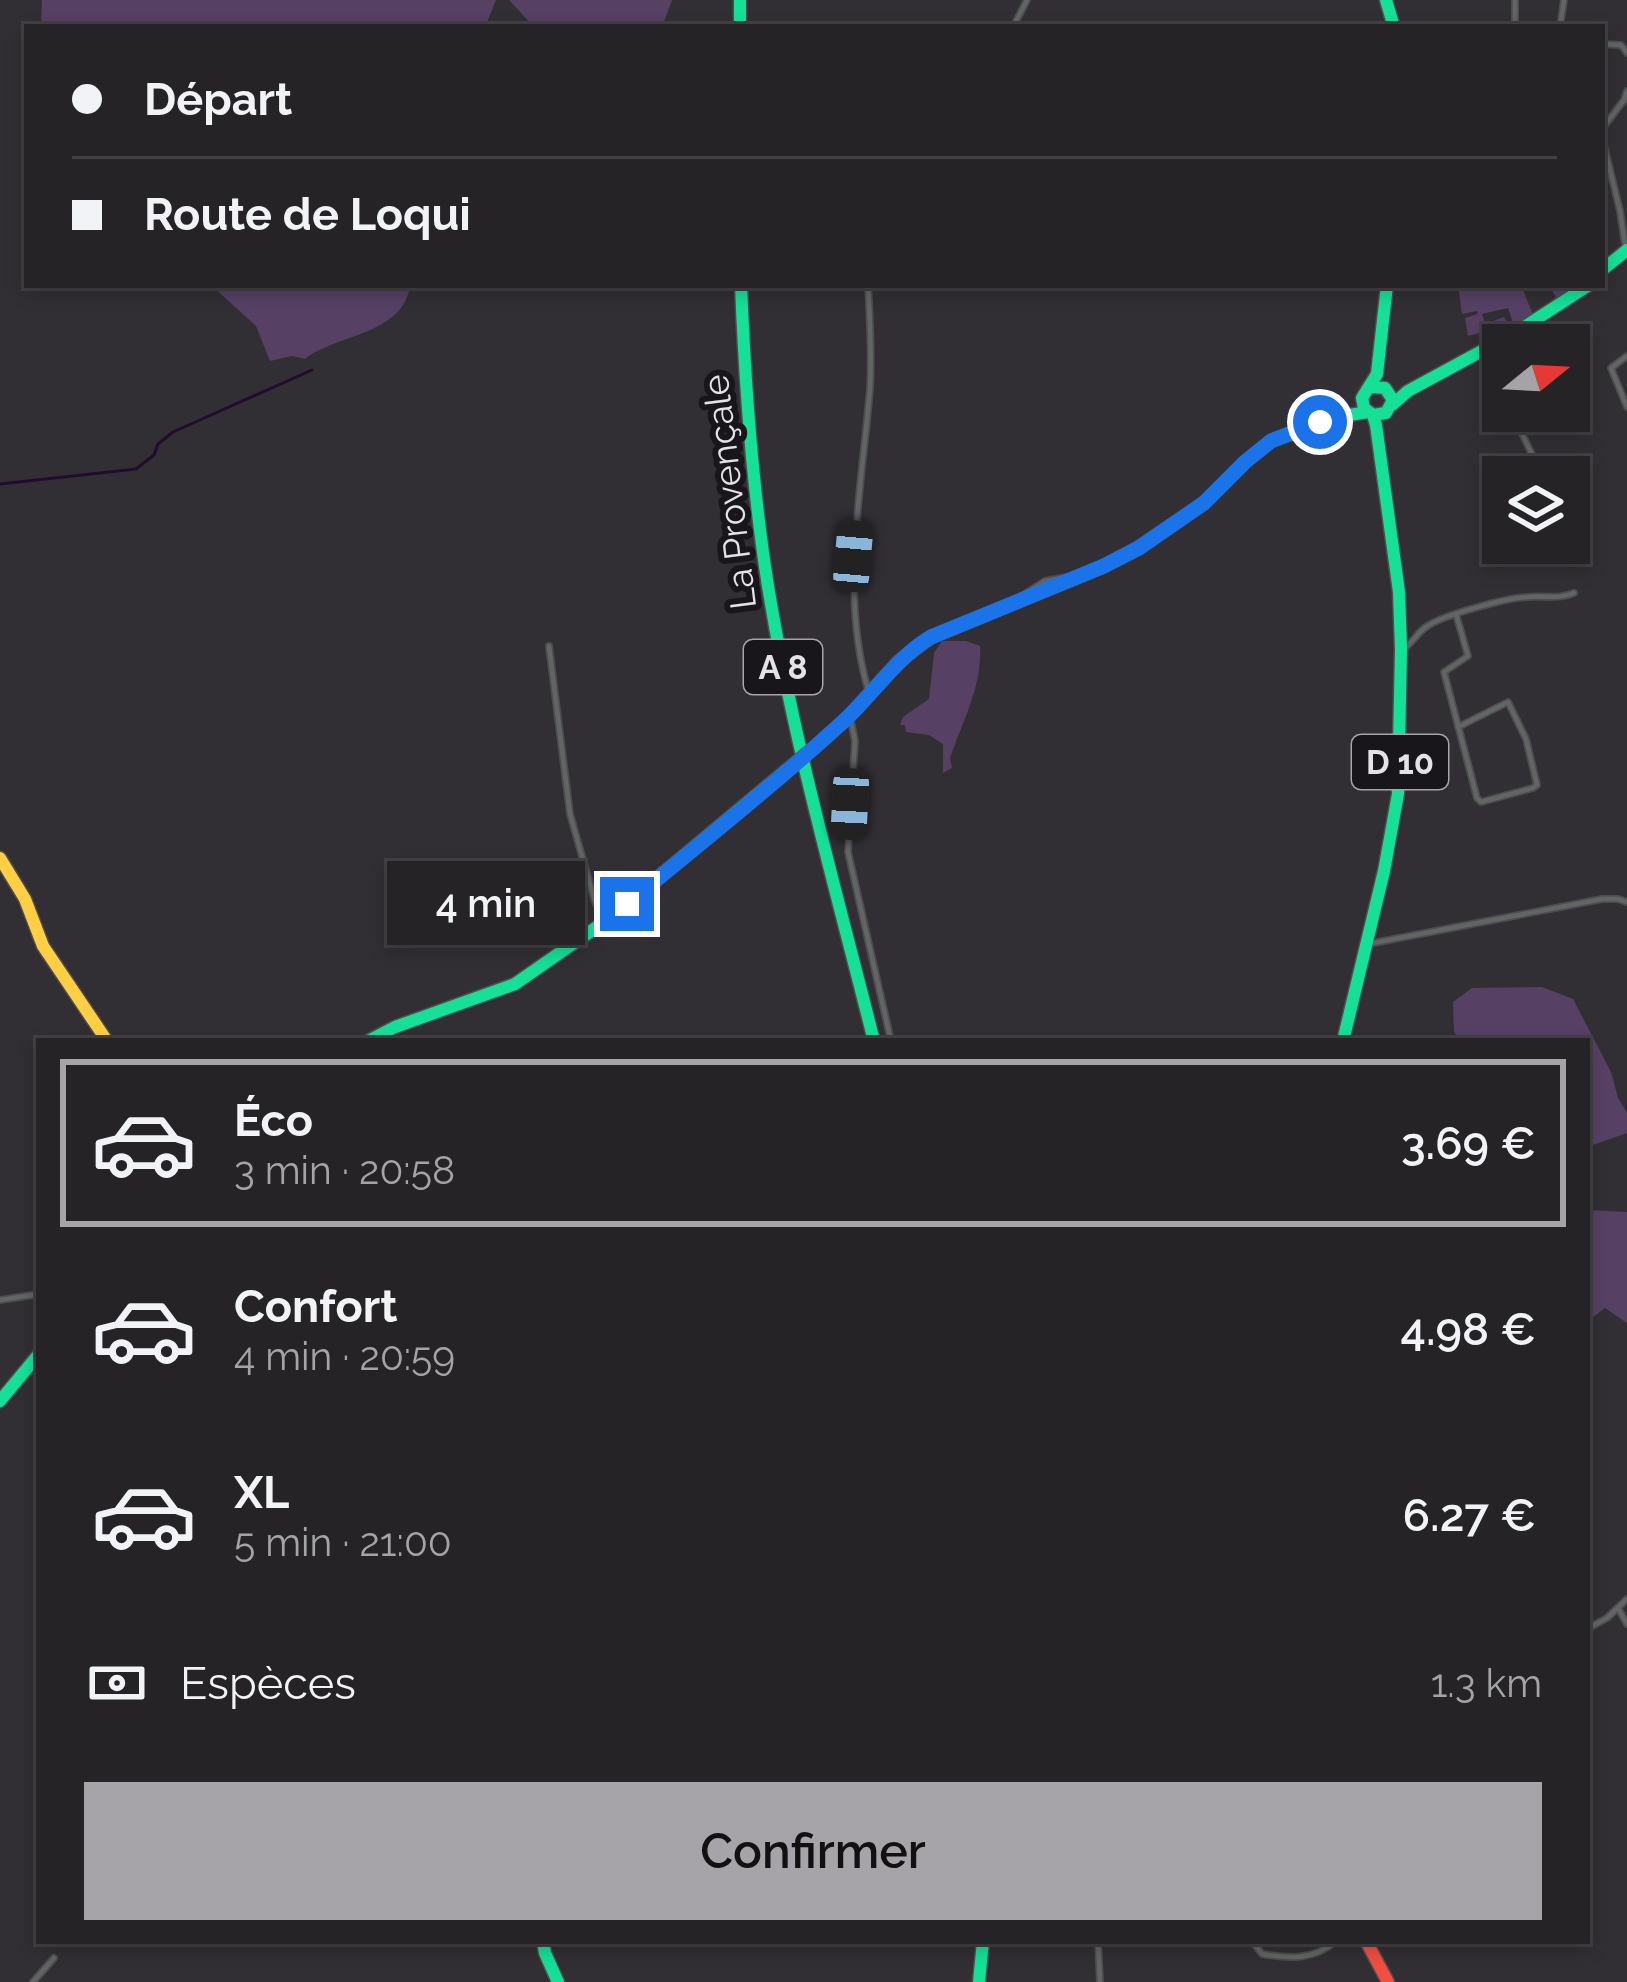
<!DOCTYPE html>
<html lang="fr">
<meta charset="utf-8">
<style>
:root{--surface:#262327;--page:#322f33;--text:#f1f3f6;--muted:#a4a4a7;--line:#424044;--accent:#a6a3a9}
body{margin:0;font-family:Raleway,sans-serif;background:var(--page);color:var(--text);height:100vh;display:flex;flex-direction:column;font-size:45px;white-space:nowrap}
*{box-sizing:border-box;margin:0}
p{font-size:39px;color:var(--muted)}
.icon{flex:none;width:66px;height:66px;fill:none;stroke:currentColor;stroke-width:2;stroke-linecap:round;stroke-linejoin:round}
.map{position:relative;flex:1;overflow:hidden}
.sheet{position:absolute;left:36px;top:1038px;width:1554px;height:906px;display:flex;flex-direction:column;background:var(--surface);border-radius:0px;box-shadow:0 6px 18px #0003,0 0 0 3px var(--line)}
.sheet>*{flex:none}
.banner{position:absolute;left:24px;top:24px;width:1581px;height:264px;border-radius:0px;box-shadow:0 6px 18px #0003,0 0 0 3px var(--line);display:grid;align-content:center;height:264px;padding:0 48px;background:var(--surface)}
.needle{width:78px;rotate:72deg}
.tools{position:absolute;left:1482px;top:324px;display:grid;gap:24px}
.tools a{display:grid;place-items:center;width:108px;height:108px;border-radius:0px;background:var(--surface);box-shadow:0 6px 18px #0003,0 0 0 3px var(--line);font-size:60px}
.end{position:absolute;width:54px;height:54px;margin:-27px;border:15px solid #1a73e8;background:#fff;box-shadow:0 0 0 6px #fff}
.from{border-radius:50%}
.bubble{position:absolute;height:84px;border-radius:0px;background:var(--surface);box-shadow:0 6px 18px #0003,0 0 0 3px var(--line);font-size:39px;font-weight:600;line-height:84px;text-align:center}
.car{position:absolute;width:36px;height:72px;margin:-36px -18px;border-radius:15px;box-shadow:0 0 9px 3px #0007;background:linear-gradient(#222 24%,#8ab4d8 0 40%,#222 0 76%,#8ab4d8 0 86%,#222 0)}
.banner b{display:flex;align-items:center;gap:42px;height:114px;font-size:45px}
.banner b+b{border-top:3px solid var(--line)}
.banner i{width:30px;height:30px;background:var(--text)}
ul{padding:21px 0 0;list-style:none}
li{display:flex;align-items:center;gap:36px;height:168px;margin:0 24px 18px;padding:0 24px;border:6px solid transparent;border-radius:0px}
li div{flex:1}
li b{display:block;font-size:45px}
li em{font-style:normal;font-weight:600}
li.active{border-color:var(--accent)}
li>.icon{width:108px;height:108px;stroke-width:1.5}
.pay{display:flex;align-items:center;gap:30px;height:132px;padding:0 48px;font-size:45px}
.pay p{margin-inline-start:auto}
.primary-button{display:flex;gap:24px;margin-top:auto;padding:24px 48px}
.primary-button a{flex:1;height:138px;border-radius:0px;background:var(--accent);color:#111;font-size:48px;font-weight:600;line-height:138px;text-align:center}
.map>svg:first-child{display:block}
.green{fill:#564164}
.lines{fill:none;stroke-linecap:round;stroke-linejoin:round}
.stream{stroke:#220c2e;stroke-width:3}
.street-casing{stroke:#4f4c50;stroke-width:8}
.fast-casing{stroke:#4f4c50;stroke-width:15}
.slow-casing{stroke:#4f4c50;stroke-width:15}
.jam-casing{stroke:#4f4c50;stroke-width:15}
.street{stroke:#616664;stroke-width:4.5}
.fast{stroke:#16e098;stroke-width:12}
.slow{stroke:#ffcf43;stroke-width:12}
.jam{stroke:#f24e42;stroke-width:12}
.fast-bridge-casing{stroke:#4f4c50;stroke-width:15;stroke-linecap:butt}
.fast-bridge{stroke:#16e098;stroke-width:12}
.route{stroke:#1a73e8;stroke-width:15}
.labels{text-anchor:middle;stroke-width:12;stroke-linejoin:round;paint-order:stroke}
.shield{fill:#18161a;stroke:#a8a4aa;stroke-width:3}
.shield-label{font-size:33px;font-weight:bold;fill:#e5e1e8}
.street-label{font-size:36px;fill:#e5e1e8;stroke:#18161a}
</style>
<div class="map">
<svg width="1627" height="1982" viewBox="0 0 1627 1982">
<rect width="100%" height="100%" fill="#322f34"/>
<path class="green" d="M42,0H496L485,27H41Z
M509,0H672L662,27H534Z
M211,285H410C404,335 336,334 305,359L292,356L270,361L256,326Z
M1458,285H1572V288L1539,313L1537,312L1556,297L1549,286L1523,290L1534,317L1519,326L1513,323L1508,308L1482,314L1485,324L1504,317L1509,325L1490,327L1487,331L1468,336L1465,318L1478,314L1477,311L1462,314Z
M942,641H966L980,646C982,687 963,720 950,758L952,768L943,773V744L929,735L906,732L905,725H900L903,717L929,699L934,653Z
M1542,987L1573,999L1611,1072L1618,1098L1627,1113V1133L1590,1146L1587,1151V1041H1461L1454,1032L1453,1002L1472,988Z
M1587,1210L1627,1212V1323L1605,1308L1589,1320L1587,1315Z"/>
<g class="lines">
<path class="stream" d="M0,484L136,469L154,455L158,444L173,432L312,370"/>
<g class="street-casing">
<path id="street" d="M1515,0V27
M1013,27L1027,0
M1560,27L1564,0
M1602,44L1621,45L1627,53
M1602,129L1624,100L1627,91
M1602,137L1620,211L1626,251
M868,285C870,319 872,353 870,388C862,489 839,594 869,693
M1484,350L1503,390
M1627,356L1611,368L1627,407
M1511,411L1543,477
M1023,595L1045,581L1067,577
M1456,614L1468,656L1444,672L1477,798L1481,802L1533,788L1537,785L1526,739L1508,702L1458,727
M549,646L570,814L595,902L605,921
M1406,647C1414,641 1418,632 1426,627C1442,615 1507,598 1527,597C1545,595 1557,600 1574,593
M850,716L855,741L848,852L891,1041
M1368,944L1602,899H1618L1627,902
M0,1300L39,1294
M1618,1608L1627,1624
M1587,1629L1607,1618L1627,1599
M1098,1941L1100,1982
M1252,1941L1262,1954C1290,1959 1314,1960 1336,1941
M33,1982L54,1958"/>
</g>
<g class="fast-casing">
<path id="fast" d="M740,0V27
M1386,0L1394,27
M1602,270L1627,250
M741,285C745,386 752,486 768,586C793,740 836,890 874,1041
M1371,387L1385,388L1393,400L1386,413L1373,415
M1392,405L1408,391L1515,333L1589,285
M815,747L848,717L898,662L931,637L1104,566L1139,547L1204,503L1245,462L1271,441L1337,417L1368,412
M368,1041L395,1027L515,984L607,920L783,773
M1343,1041L1384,871L1398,794L1401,649L1399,592L1376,425L1373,415L1364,408L1362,398L1377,374L1387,285
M0,1401L39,1354
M543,1941L545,1953L558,1982
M979,1982L983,1941"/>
</g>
<g class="slow-casing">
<path id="slow" d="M0,858L25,899L43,946L107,1041"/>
</g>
<g class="jam-casing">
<path id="jam" d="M1366,1941L1388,1982"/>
</g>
<use href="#street" class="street"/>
<use href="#fast" class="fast"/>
<use href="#slow" class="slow"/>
<use href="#jam" class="jam"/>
<g class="fast-bridge-casing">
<path id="fast-bridge" d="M783,773L815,747"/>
</g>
<use href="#fast-bridge" class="fast-bridge"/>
</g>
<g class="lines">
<path class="route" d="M627,904C701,843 775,784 845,720C875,692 896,658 931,637L1104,566L1139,548L1204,503L1245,462L1271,441L1320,422"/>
</g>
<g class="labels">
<g class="shield">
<rect x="744" y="640" width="78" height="54" rx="9"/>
<rect x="1352" y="735" width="96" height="54" rx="9"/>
</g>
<g class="shield-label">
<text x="783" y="679">A 8</text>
<text x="1400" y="774">D 10</text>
</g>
<g class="street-label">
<text transform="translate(729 492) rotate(-97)" y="13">La Provençale</text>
</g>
</g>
</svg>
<div class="tools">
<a><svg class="needle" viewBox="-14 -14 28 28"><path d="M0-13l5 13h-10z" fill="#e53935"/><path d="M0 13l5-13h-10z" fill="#a4a4a7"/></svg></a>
<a><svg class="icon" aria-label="layers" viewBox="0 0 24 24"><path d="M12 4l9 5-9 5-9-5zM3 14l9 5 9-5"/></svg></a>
</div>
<i class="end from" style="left:1320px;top:422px"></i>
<i class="end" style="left:627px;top:904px"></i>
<div class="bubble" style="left:387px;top:861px;width:198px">4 min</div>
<i class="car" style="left:853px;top:556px;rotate:5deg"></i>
<i class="car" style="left:850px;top:804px;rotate:183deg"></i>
<div class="banner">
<b><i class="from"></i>Départ</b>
<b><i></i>Route de Loqui</b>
</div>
<section class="sheet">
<ul>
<li class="active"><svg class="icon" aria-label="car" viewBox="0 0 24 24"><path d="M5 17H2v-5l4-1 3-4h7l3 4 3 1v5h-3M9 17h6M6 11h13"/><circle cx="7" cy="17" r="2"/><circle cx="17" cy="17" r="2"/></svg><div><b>Éco</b><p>3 min · 20:58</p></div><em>3.69 €</em></li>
<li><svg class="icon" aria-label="car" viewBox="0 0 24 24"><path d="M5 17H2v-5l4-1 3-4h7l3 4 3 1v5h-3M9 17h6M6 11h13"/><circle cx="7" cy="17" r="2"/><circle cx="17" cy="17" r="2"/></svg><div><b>Confort</b><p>4 min · 20:59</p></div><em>4.98 €</em></li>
<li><svg class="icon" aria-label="car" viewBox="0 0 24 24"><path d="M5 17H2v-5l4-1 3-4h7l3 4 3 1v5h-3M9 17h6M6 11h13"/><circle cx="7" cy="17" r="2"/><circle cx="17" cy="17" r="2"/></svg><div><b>XL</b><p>5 min · 21:00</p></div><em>6.27 €</em></li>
</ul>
<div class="pay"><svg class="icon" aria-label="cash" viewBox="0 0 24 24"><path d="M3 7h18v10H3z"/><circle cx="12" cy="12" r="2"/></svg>Espèces<p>1.3 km</p></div>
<div class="primary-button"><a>Confirmer</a></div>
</section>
</div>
